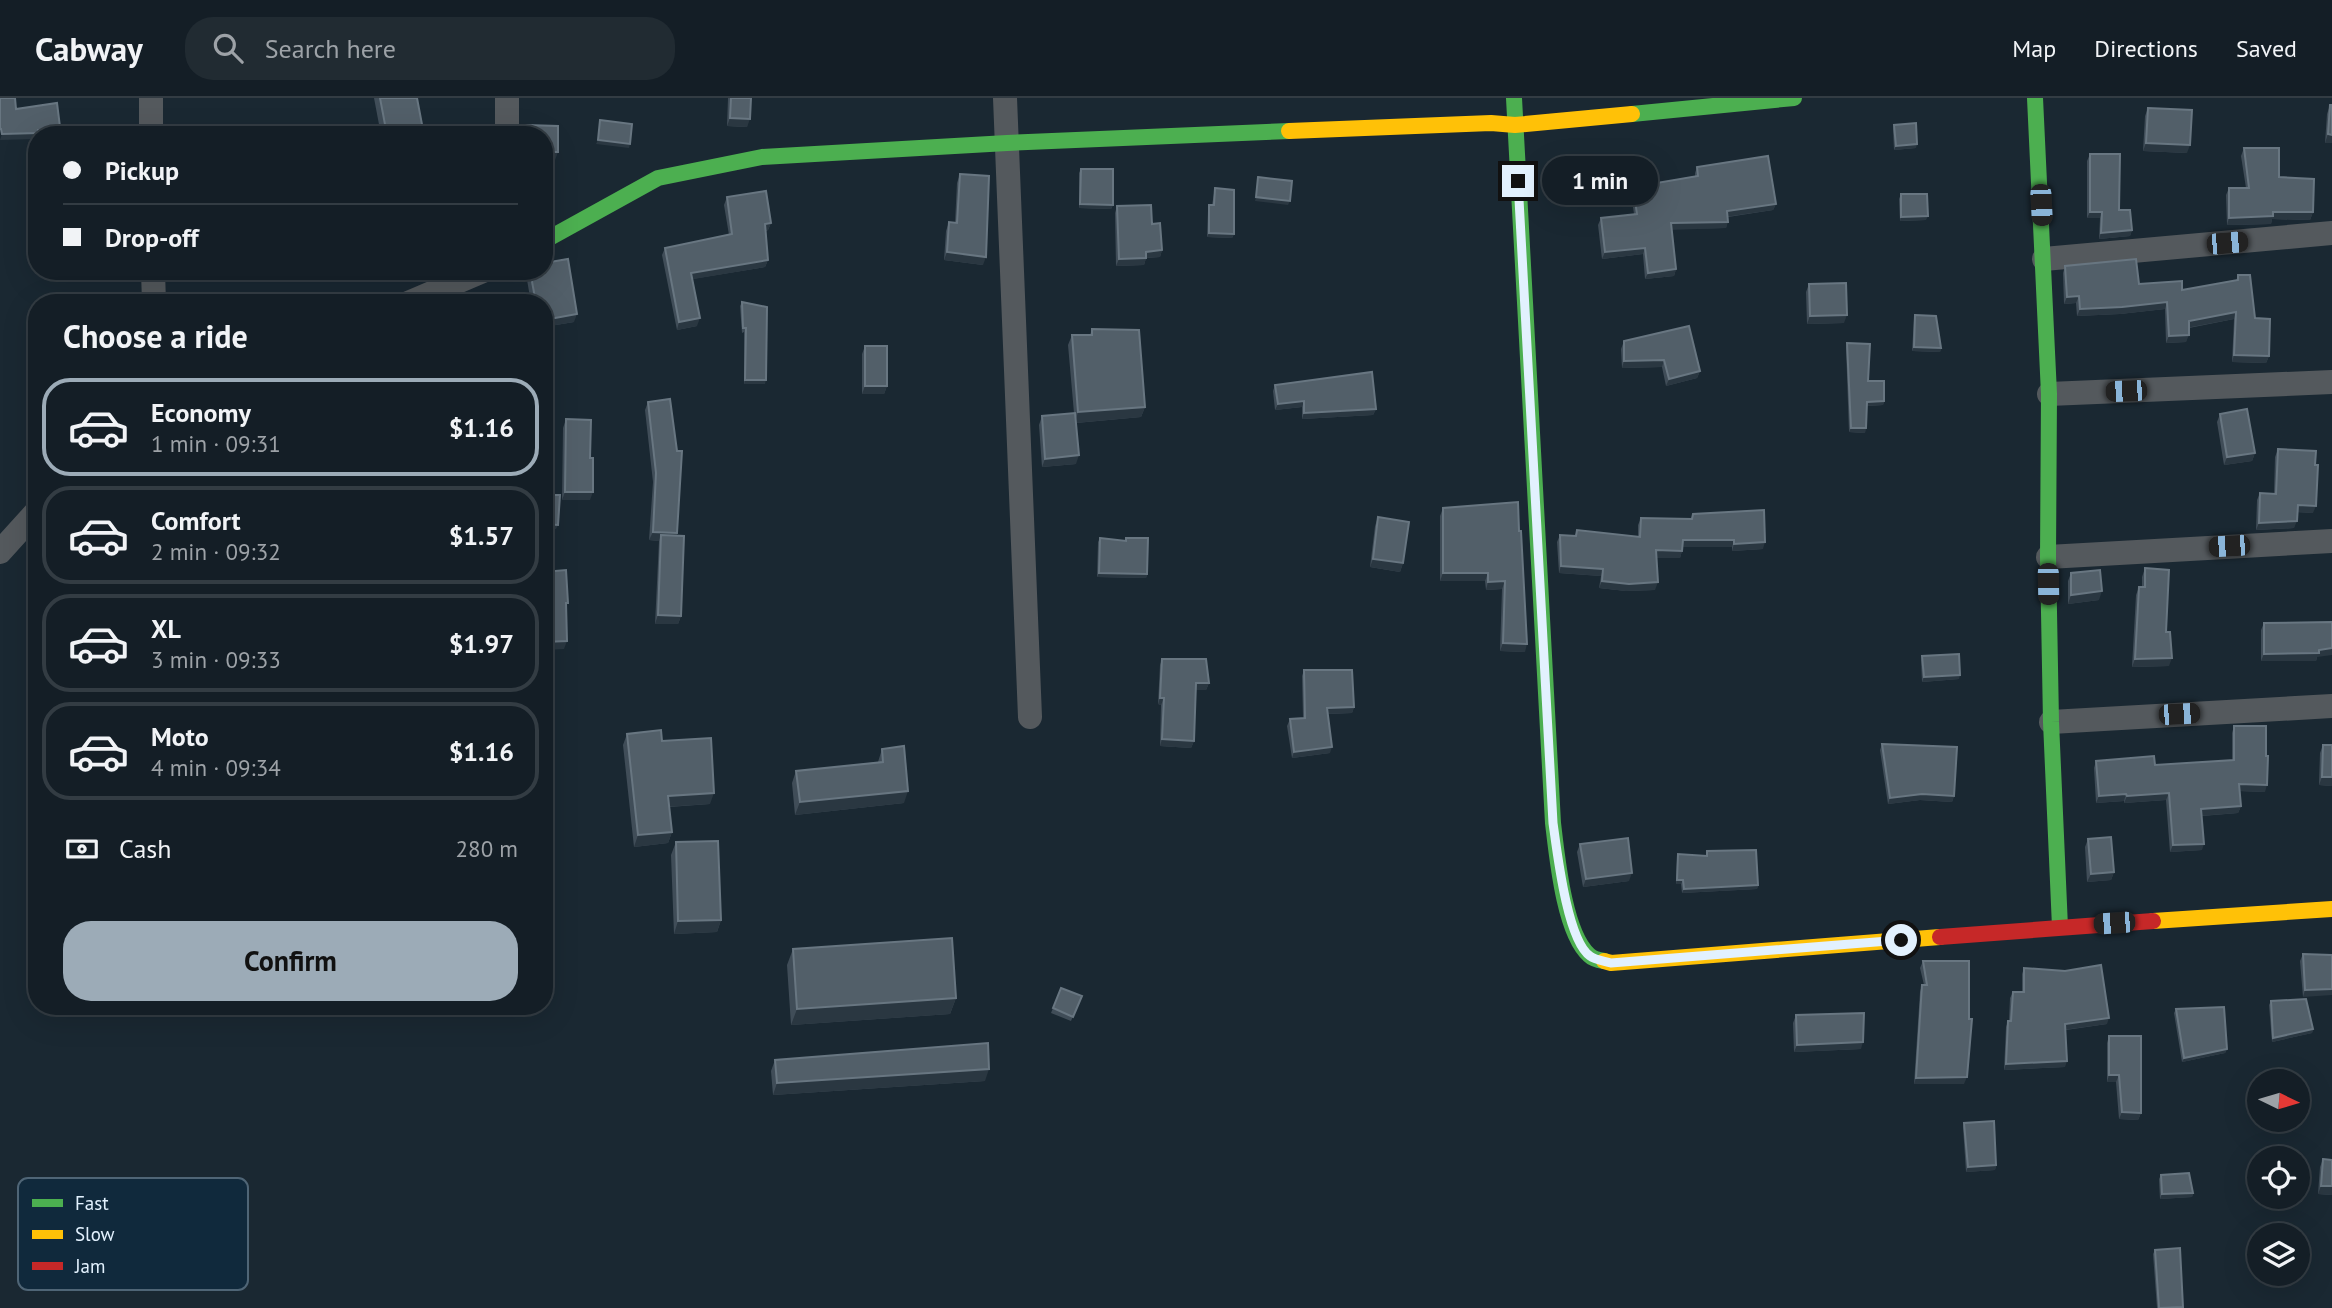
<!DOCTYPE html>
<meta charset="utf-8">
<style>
:root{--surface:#141e26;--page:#212b32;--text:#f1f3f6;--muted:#9da2a7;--line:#333c43;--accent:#9cabb7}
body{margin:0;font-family:"PT Sans",sans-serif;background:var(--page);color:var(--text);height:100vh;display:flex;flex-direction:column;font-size:26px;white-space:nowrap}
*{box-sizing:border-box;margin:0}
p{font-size:23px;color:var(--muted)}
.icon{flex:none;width:38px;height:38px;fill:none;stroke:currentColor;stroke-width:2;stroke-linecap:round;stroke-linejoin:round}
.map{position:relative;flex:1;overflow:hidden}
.drawer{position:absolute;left:28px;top:196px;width:525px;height:721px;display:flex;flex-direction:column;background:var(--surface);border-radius:28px;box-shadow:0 7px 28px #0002,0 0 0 2px var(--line)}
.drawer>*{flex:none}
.banner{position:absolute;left:28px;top:28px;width:525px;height:154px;border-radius:28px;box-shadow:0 7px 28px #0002,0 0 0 2px var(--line);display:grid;align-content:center;height:154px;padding:0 35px;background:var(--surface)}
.needle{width:46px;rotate:95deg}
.fabs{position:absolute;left:2247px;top:971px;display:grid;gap:14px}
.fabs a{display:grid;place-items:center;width:63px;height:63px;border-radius:50%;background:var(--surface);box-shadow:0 7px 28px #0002,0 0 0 2px var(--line);font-size:35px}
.end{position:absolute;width:32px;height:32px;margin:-16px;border:9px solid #e2f1fe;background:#111;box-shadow:0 0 0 4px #111}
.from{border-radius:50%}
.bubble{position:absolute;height:49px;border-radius:24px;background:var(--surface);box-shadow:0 7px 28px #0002,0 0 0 2px var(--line);font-size:23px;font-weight:600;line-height:49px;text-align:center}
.car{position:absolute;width:21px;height:42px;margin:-21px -10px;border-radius:9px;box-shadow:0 0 5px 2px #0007;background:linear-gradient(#222 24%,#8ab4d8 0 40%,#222 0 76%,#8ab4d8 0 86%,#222 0)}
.banner b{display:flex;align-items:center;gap:24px;height:66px;font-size:26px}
.banner b+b{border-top:2px solid var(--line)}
.banner i{width:18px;height:18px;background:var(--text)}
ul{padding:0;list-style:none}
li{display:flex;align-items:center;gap:21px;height:98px;margin:0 14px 10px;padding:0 21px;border:4px solid var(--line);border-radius:28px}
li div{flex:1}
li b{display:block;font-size:26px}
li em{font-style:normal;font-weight:600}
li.active{border-color:var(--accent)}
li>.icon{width:63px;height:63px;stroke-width:1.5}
h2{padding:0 35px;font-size:32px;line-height:84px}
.pay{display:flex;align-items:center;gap:18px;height:77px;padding:0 35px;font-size:26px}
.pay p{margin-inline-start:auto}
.primary-button{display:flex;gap:14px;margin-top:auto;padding:14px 35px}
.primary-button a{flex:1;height:80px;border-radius:28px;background:var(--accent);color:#111;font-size:28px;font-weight:600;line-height:80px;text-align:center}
header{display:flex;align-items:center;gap:42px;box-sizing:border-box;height:98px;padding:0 35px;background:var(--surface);border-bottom:2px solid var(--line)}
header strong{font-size:33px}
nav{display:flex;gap:38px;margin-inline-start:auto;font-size:24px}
.search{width:490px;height:63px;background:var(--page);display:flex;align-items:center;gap:18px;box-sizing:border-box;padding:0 24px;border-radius:28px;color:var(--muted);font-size:26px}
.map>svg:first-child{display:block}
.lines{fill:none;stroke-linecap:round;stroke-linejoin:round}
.street{stroke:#54595d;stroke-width:24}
.fast{stroke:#4caf50;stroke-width:16}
.slow{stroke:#ffc107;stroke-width:16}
.jam{stroke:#c62828;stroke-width:16}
.wall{fill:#404d58}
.shaded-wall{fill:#2a3741}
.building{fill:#525f69;stroke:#687681;stroke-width:2}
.route{stroke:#e2f1fe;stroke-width:9}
.key{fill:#10293c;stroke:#4f6576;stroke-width:2}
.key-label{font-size:19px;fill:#e2f1fe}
</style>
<header>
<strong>Cabway</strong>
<div class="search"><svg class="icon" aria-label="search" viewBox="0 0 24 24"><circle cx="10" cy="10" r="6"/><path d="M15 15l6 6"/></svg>Search here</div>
<nav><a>Map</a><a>Directions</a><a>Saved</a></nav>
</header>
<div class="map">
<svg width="2332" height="1210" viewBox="0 0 2332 1210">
<rect width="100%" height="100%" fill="#1a2832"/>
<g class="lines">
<path class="street" d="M151,0V37
M507,0V37
M1005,0L1030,619
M2044,161L2332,135
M153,173L154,205
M408,205L483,173
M2049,296L2332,284
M0,454L37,413
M2048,459L2332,443
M2051,624L2332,608"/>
<path class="fast" d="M1514,0L1553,725C1557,758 1564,835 1589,857C1593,861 1598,862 1604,863
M2035,0L2049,296L2048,459L2051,624L2060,829
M1632,16L1794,0
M544,143L658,80L762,59L1007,45L1289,33"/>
<path class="slow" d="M1289,33L1491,25L1515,27L1632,16
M2153,823L2332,811
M1604,863L1611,865L1940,839"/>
<path class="jam" d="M1940,839L2153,823"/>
</g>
<path class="wall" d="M374,0H417L424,37H381Z
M728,0H751L747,29L727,28Z
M2330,7H2332V45H2325L2327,16Z
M2148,10L2187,55L2143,53L2145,18Z
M1894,27L1916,50L1894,52L1893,31Z
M2244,50L2279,79L2313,114L2310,122L2272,121L2271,126L2227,127L2226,97L2229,90H2246L2241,58Z
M2090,56L2119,112L2132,132L2130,138L2099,141L2100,120H2087V63Z
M1697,69L1776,106L1773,112L1728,119L1726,130L1672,131L1676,171L1674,178L1645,181L1643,156L1602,161L1598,127L1601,120L1634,116L1631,95L1633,89L1695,78V75Z
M1081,71L1113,107L1111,111L1079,110V75Z
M960,76L983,167L944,162L946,133L949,124L955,125L957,85Z
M1215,90L1234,136L1232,140L1207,139L1208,112L1209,107H1212Z
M1901,96L1926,122L1900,123L1899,101Z
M727,99L771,125L768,132L766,133L768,162L765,169L692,181L697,228L677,232L662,157L665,150L729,137L724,107Z
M1117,108L1152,126L1162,152L1160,159L1146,160L1144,167L1116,168L1115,115Z
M2065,168L2139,186L2182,192L2236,183L2238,177L2269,258L2266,265L2232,264L2234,221L2189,230L2186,244L2166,245L2165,211L2120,216L2077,218L2076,205L2064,206L2063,175Z
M527,173H530L574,224L544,229V205H531L526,176Z
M1809,186L1844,225L1807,226L1806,194Z
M742,204L765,286H744V234L742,235L740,208Z
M1915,217L1941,250L1940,254L1912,253L1914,221Z
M1092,231L1145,309L1141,319L1076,325V366L1042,369L1039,327L1042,318L1074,315L1068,247L1072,237H1090Z
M1624,243L1700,273L1697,280L1666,288L1662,269L1622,270L1621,251Z
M1847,245L1868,283L1884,303L1883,307L1867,308L1865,335L1849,334L1846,249Z
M865,248L887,288L884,296H862V256Z
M1275,287L1376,311L1373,317L1302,321V309L1275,312L1273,293Z
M648,304L677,435L676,438L681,518L678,526H655L659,443L649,442L653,384L645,312Z
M2220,316L2255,355L2252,363L2224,367L2217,324Z
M566,321L590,360V402H562L563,330Z
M2278,351L2313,415L2297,414L2294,430L2256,432L2257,402L2260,395H2274L2275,359Z
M1518,404L1525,554L1500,553L1502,491L1486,492L1485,483H1440V418L1443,410Z
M1693,416L1763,451L1732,453V449H1683L1680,460H1656L1655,492L1626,493L1599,490L1601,478L1559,475L1557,444L1560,437L1575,438L1577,432L1638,439V427L1641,420L1691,421Z
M1378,419L1403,465L1400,474L1370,469L1375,428Z
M1100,440L1124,443L1126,440L1147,476L1146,480L1097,479L1098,444Z
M2145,470L2166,534L2169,568L2132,569L2136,497L2139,489H2142V479Z
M2071,475L2099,502L2068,506V483Z
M2264,525L2317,559L2316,563H2261V532Z
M1922,558L1959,581L1922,584L1921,562Z
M1162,561L1209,585L1206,592H1196L1194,643L1191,650L1160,648L1161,607L1158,606L1160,567Z
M1304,572L1354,609L1352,615L1328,616L1330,655L1292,660L1287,628L1290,621L1303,620L1302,578Z
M2234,628L2265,694L2240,693L2241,708L2238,715L2202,718V752L2170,754L2166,702L2124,705V703L2096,705L2094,670L2096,663L2155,667L2232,662V635Z
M627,636L662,643L710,706L669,709L672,734L668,745L634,749L623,647Z
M1882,646L1954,698L1952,704L1920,702L1888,706L1880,652Z
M2323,647H2332V688L2319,687L2320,655Z
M882,651L904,705L795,717L792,685L796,673L878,664Z
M2088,741L2114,774L2111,782L2087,784L2085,749Z
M676,744L721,822L717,834L674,836L671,757Z
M1580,746L1629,783L1583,789L1577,754Z
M1707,753L1758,787L1757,791L1682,795L1681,786H1676L1677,761L1678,756L1706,758Z
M793,851L956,900L950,916L791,927L787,867Z
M2303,856L2332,857L2303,899L2300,863Z
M1923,863L1964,986H1914L1920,894L1922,887H1924L1920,870Z
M2024,870L2107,926L2066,932L2065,969L2004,972L2006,929L2008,923H2009L2010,900L2013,894H2022V876Z
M1061,890L1082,898L1071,923L1051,915Z
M2271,903L2313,931L2312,935L2272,944L2269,907Z
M2176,911L2227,951L2225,955L2182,964L2174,915Z
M1796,917L1861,951L1794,954L1793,925Z
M2109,938L2141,1015L2138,1022L2119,1021L2116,984H2107V945Z
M775,962L985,983L773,997L771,973Z
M1964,1025L1996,1067L1995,1072L1966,1074L1963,1029Z
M2323,1061L2332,1062V1097L2318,1096L2320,1069Z
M2161,1077L2193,1095L2192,1099L2160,1101L2159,1081Z
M2155,1152L2183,1210H2157L2153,1156Z"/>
<path class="shaded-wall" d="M730,20L750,21L747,29L727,28Z
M60,29L58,36L37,37L36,41L0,42L2,36Z
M2328,36L2332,37V45H2325Z
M598,42L630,46L629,50L596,46Z
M2146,45L2190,47L2187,55L2143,53Z
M1917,46L1916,50L1894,52L1896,48Z
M544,54H558L555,62H544Z
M1256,99L1290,103L1288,107L1255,103Z
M1080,106L1113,107L1111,111L1079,110Z
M1776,106L1773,112L1725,119L1727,113Z
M2090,114H2102L2100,120H2087Z
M2273,114H2313L2310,122L2272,121L2271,126L2227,127L2229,120Z
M1928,118L1926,122L1900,123L1901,119Z
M1728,124L1726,130L1669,132L1671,125Z
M771,125L768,132L762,133L765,126Z
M2132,132L2130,138L2099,141L2101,135Z
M1209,135L1234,136L1232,140L1207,139Z
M1645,150L1643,156L1602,161L1605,154Z
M1162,152L1160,159L1144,160H1146L1144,167L1116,168L1119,161L1146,154Z
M947,154L986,159L983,167L944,162Z
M768,162L765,169L688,182L691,175Z
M1676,171L1674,178L1645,181L1648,175Z
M2079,198L2076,205L2064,206L2067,199Z
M2167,204L2165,211L2120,216L2077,218L2080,211Z
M2236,214L2234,221L2186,230L2189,223Z
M577,216L574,224L544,229V222Z
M1847,217L1844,225L1807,226L1810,218Z
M700,220L697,228L677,232L679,224Z
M2189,237L2186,244L2166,245L2169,238Z
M1914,249L1941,250L1940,254L1912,253Z
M2234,257L2269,258L2266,265L2232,264Z
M1664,262L1662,269L1622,270L1624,263Z
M1700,273L1697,280L1666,288L1669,281Z
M745,282H766L765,286H744Z
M865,288H887L884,296H862Z
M1304,303L1302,309L1275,312L1278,306Z
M1884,303L1883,307L1866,308L1867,304Z
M1145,309L1141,319L1075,325L1078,314Z
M1376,311L1373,317L1302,321L1304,315Z
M1851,330H1866L1865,335L1849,334Z
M2255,355L2252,363L2224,367L2227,359Z
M1079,357L1076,366L1042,369L1045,361Z
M565,394H593L590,402H562Z
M2298,407L2316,408L2313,415L2295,414Z
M2297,423L2294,430L2256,432L2259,425Z
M544,426L558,427L556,431L544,430Z
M653,434L677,435L674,443L661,437L659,443L649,442Z
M1683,442H1734L1732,449H1680Z
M1765,444L1763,451L1732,453L1734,446Z
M1656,452L1682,453L1680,460H1653Z
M1373,461L1403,465L1400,474L1370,469Z
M1561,468L1603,471L1601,478L1559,475Z
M1099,475L1147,476L1146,480L1097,479Z
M1443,475H1488L1485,483H1440Z
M1505,483L1502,491L1486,492L1488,484Z
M1602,483L1658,484L1655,492L1626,493L1599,490Z
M2102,493L2099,502L2068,506L2071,497Z
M658,517L681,518L678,526H655Z
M567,543L564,551L544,552V544Z
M1503,545L1527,546L1525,554L1500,553Z
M2332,550V557L2317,559L2316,563H2261L2264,556Z
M2172,560L2169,568L2132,569L2135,561Z
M1960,577L1959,581L1922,584L1924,579Z
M1196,585H1209L1206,592H1194Z
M1160,600H1164L1161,607L1158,606Z
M1354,609L1352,615L1325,616L1327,610Z
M1162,641L1194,643L1191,650L1160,648Z
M1332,649L1330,655L1292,660L1294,654Z
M2322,679H2332V688L2319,687Z
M2239,686L2267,687L2265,694L2237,693Z
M908,693L904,705L795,717L800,704Z
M714,695L710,706L664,709L668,698Z
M2169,695L2166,702L2124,705L2127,698Z
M1922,696L1954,698L1952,704L1920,702L1888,706L1890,700Z
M2126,696L2124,703L2096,705L2099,698Z
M2241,708L2238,715L2199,718L2201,711Z
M672,734L668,745L634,749L638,737Z
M2204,746L2202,752L2170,754L2173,747Z
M2114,774L2111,782L2087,784L2091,776Z
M1632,775L1629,783L1583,789L1586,781Z
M1677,782H1683L1681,786H1676Z
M1758,787L1757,791L1682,795L1684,791Z
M721,822L717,834L674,836L678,823Z
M2332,891V897L2303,899L2305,892Z
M956,900L950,916L791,927L797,911Z
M2109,920L2107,926L2063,932L2065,926Z
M2313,931L2312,935L2272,944L2273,940Z
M1863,944L1861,951L1794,954L1797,947Z
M2227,951L2225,955L2182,964L2184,960Z
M2067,963L2065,969L2004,972L2006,966Z
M989,971L985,983L773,997L777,985Z
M2109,977H2119L2116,984H2107Z
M1967,979L1964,986H1914L1916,980Z
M2122,1014L2141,1015L2138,1022L2119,1021Z
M1996,1067L1995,1072L1966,1074L1968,1069Z
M2321,1088H2332V1097L2318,1096Z
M2193,1095L2192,1099L2160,1101L2162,1096Z"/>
<path class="building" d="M0,0H15L16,11L57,5L60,29L38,32V35L2,36L1,31H0Z
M380,0H417L424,37H387Z
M731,0H751L750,21L730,20Z
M2330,7H2332V37L2328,36Z
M2148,10L2192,12L2190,47L2146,45Z
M600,22L632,26L630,46L598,42Z
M1916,25L1917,46L1896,48L1894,27Z
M526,27L558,28V54H544V37H526Z
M2244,50H2279V79L2314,81L2313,114H2273V118L2229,120V90H2249Z
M2090,56H2120L2119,112H2130L2132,132L2101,135L2102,114H2090Z
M1768,58L1776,106L1727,113L1728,124L1671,125L1676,171L1648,175L1645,150L1605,154L1601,120L1637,116L1633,89L1698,78L1697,69Z
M1081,71H1113V107L1080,106Z
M960,76L989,78L986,159L947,154L949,124L957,125Z
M1258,79L1292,83L1290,103L1256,99Z
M1215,90L1234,92V136L1209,135V107H1214Z
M766,93L771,125L765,126L768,162L691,175L700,220L679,224L665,150L732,136L727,99Z
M1901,96H1927L1928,118L1901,119Z
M1151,107L1152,126L1160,125L1162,152L1146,154V160L1119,161L1117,108Z
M568,161L577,216L544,222V205H536L530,173H544V165Z
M2136,161L2139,186L2182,183V192L2238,182V177H2250L2255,220L2270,221L2269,258L2234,257L2236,214L2189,223V237L2169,238L2167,204L2122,209L2080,211L2079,198L2067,199L2065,168Z
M1846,185L1847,217L1810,218L1809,186Z
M742,204L767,209L766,282H745L746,230H743Z
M1915,217L1936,218L1941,250L1914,249Z
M1689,228L1700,273L1669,281L1664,262L1624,263V243Z
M1092,231L1139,232L1145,309L1078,314L1072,237H1092Z
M1847,245L1870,246L1868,283H1884V303L1867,304L1866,330H1851Z
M865,248H887V288H865Z
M1372,274L1376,311L1304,315V303L1278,306L1275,287Z
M670,301L677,353H682L677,435L653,434L656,375L648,304Z
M2247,311L2255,355L2227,359L2220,316Z
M1075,315L1079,357L1045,361L1042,318Z
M566,321L591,322L590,360H593V394H565Z
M2278,351L2316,353L2315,367H2318L2316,408L2298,407L2297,423L2259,425L2260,395L2276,396Z
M544,397H560L558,427L544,426Z
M1518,404L1519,433H1521L1527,546L1503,545L1505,483L1488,484V475H1443V410Z
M1764,412L1765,444L1734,446V442H1683L1682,453L1656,452L1658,484L1629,486L1602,483L1603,471L1561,468L1560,437L1576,438L1577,432L1640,439L1641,420L1692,421L1693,416Z
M1378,419L1409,424L1403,465L1373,461Z
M661,437L684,438L681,518L658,517Z
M1100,440L1126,443V440H1148L1147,476L1099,475Z
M2145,470L2169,472L2166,534H2170L2172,560L2135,561L2139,489H2145Z
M566,472L568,505H566L567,543L544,544V474Z
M2100,472L2102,493L2071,497V475Z
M2332,524V550L2319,552V555L2264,556V525Z
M1959,556L1960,577L1924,579L1922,558Z
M1162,561H1206L1209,585H1196L1194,643L1162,641L1164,600H1160Z
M1304,572H1352L1354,609L1327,610L1332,649L1294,654L1290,621L1305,620Z
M2234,628H2266V658H2268L2267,687L2239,686L2241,708L2201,711L2204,746L2173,747L2169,695L2127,698L2126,696L2099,698L2096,663L2154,658L2155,667L2234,662Z
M661,632L662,643L711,640L714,695L668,698L672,734L638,737L627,636Z
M1882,646L1957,649L1954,698L1922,696L1890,700Z
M2323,647H2332V679H2322Z
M904,648L908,693L800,704L796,673L883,664L882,651Z
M2111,739L2114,774L2091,776L2088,741Z
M1628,740L1632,775L1586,781L1580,746Z
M718,743L721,822L678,823L676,744Z
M1756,752L1758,787L1684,791L1683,782H1677L1678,756L1707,758V753Z
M952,840L956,900L797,911L793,851Z
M2303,856L2332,857V891L2305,892Z
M1923,863H1969V921H1972L1967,979L1916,980L1922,887H1927Z
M2101,867L2109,920L2065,926L2067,963L2006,966L2008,923H2011L2013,894H2024V870L2065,873Z
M1061,890L1082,898L1073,919L1053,910Z
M2306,901L2313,931L2273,940L2271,903Z
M2224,909L2227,951L2184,960L2176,911Z
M1864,915L1863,944L1797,947L1796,917Z
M2109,938H2141V1015L2122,1014L2119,977H2109Z
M988,945L989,971L777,985L775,962Z
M1994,1023L1996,1067L1968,1069L1964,1025Z
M2323,1061L2332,1062V1088H2321Z
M2189,1075L2193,1095L2162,1096L2161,1077Z
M2180,1150L2183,1209L2159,1210L2155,1152Z"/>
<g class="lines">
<path class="route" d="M1518,83L1553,725C1557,753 1567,842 1590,858C1595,862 1605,863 1611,865L1901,842"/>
</g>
<rect x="18" y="1080" width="230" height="112" rx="10" class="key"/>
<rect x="32" y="1101" width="31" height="8" fill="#4caf50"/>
<rect x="32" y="1132" width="31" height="9" fill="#ffc107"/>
<rect x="32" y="1164" width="31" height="8" fill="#c62828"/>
<g class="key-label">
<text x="75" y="1112">Fast</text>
<text x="75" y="1143">Slow</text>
<text x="75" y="1175">Jam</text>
</g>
</svg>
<div class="fabs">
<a><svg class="needle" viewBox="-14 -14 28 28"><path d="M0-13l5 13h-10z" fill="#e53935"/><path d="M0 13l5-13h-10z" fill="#9da2a7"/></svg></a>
<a><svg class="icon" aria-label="locate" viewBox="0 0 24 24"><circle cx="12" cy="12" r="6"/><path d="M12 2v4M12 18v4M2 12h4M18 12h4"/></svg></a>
<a><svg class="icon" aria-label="layers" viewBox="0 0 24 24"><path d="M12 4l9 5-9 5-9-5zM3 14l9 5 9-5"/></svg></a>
</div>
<i class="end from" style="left:1901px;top:842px"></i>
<i class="end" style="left:1518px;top:83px"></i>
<div class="bubble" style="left:1542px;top:58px;width:116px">1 min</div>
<i class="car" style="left:2041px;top:107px;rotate:177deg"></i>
<i class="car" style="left:2227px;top:145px;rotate:85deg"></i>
<i class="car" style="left:2126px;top:293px;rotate:268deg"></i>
<i class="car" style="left:2229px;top:448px;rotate:267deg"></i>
<i class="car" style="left:2048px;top:486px;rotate:179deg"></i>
<i class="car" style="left:2179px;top:616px;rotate:87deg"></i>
<i class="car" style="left:2114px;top:825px;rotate:266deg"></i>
<div class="banner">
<b><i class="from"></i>Pickup</b>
<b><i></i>Drop-off</b>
</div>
<section class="drawer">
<h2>Choose a ride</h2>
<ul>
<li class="active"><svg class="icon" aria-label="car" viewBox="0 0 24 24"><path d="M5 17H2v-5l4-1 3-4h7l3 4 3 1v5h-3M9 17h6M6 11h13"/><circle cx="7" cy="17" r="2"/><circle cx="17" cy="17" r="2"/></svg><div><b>Economy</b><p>1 min · 09:31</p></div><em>$1.16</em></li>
<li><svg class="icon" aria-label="car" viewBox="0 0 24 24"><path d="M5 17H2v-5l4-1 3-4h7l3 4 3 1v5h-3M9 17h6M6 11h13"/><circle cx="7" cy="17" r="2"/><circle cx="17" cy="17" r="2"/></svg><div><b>Comfort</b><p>2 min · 09:32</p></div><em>$1.57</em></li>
<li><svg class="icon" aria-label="car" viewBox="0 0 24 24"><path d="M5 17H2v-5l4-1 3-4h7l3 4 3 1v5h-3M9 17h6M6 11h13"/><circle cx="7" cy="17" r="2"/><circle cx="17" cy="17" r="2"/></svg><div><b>XL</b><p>3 min · 09:33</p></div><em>$1.97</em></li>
<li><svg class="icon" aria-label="car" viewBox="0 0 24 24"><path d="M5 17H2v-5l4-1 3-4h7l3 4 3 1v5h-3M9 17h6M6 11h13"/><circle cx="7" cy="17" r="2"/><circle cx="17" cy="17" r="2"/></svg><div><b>Moto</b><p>4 min · 09:34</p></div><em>$1.16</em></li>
</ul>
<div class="pay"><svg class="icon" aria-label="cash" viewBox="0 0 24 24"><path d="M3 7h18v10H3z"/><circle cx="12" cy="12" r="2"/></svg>Cash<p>280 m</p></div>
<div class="primary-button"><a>Confirm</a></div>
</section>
</div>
